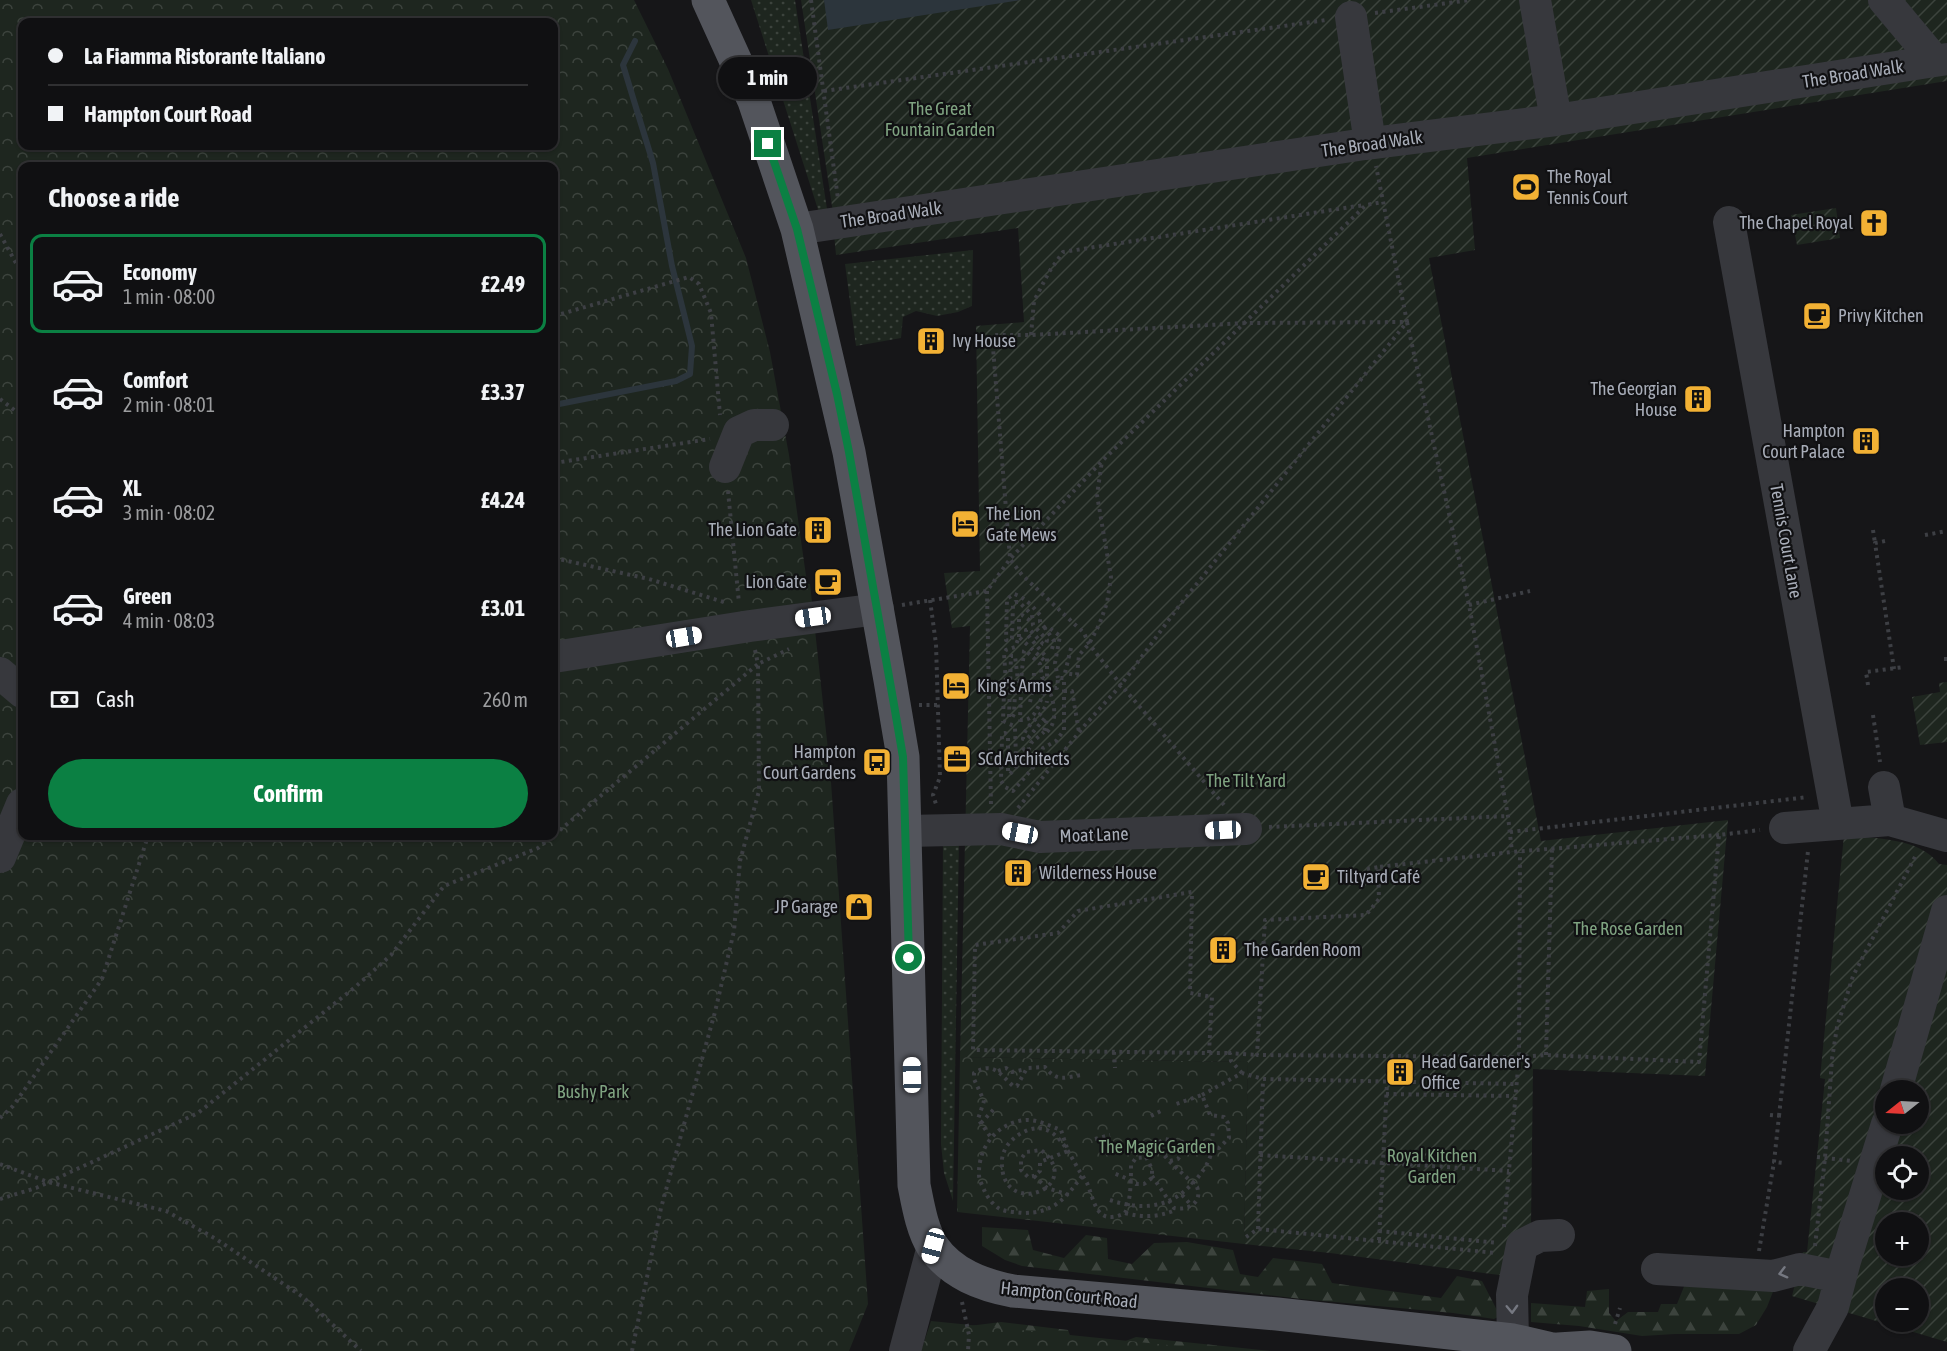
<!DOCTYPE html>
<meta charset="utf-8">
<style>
:root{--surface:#101012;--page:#19191b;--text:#f1f3f6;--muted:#9c9d9f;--line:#303032;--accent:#0b8043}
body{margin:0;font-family:"Asap Condensed",sans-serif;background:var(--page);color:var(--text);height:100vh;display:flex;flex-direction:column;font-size:22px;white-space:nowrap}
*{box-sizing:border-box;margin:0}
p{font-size:20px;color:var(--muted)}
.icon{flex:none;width:33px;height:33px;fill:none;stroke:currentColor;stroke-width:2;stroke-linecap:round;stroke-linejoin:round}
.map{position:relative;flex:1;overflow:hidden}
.drawer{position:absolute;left:18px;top:162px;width:540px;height:678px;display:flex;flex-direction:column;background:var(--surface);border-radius:12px;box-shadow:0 2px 4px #0004,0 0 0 2px var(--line)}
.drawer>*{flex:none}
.banner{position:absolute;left:18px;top:18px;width:540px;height:132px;border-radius:12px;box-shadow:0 2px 4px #0004,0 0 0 2px var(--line);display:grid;align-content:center;height:132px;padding:0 30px;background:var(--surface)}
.needle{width:39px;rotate:252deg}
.buttons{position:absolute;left:1875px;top:1080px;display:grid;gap:12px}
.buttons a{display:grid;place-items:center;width:54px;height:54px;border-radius:50%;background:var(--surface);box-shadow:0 2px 4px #0004,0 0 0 2px var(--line);font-size:30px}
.end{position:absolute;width:27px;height:27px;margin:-14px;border:8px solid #0b8043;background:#fff;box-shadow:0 0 0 3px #fff}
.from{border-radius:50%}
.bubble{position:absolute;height:42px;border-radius:21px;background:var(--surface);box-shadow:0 2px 4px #0004,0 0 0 2px var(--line);font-size:20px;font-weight:700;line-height:42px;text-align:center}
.car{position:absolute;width:18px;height:36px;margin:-18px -9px;border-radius:8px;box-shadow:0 0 4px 2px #0007;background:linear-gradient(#fff 24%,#345 0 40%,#fff 0 76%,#345 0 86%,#fff 0)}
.banner b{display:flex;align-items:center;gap:21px;height:57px;font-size:22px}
.banner b+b{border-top:2px solid var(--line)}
.banner i{width:15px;height:15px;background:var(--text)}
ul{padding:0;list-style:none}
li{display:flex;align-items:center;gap:18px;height:99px;margin:0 12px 9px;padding:0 18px;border:3px solid transparent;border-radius:12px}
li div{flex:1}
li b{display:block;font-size:22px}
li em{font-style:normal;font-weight:700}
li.on{border-color:var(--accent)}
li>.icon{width:54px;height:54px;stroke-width:1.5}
h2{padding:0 30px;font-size:27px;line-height:72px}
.pay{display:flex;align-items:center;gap:15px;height:66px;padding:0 30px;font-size:22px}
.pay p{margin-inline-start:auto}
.cta{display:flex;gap:12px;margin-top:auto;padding:12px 30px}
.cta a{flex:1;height:69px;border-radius:36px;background:var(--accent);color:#fff;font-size:24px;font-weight:700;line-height:69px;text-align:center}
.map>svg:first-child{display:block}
.grass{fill:url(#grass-dots)}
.forest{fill:url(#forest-firs)}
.park{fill:url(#park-crowns);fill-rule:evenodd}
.garden{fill:url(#garden-furrows);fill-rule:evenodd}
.water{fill:#2c353c}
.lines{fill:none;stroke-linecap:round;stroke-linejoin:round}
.stream{stroke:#2c353c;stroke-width:6}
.path{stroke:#3d3f44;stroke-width:4;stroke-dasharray:3 4.5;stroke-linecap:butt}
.minor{stroke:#37383d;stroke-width:32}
.major{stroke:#53555c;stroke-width:33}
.path-bridge{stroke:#3d3f44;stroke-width:4;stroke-dasharray:3 4.5;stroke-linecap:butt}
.oneway{stroke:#757881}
.route{stroke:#0b8043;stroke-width:8}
.labels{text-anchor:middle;stroke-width:4.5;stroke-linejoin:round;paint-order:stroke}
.street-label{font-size:18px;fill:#a8adb8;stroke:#111113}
.park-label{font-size:18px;fill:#7fa381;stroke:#111113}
.poi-label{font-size:18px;fill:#a8adb8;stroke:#111113;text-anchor:start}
</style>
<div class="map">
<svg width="1947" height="1351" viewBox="0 0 1947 1351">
<defs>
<pattern id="grass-dots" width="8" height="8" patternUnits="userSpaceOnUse" patternTransform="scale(1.5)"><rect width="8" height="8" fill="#1e261f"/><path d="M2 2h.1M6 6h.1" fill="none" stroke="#3c433d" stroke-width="1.8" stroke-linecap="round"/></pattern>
<pattern id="forest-firs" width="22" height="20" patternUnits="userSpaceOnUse" patternTransform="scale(1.5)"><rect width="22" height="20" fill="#1e261f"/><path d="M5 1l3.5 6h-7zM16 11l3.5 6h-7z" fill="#3c433d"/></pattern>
<pattern id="park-crowns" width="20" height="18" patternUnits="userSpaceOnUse" patternTransform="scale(1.5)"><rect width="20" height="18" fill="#1e261f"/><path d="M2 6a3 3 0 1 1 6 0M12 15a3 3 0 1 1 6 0" fill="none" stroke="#3c433d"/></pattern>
<pattern id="garden-furrows" width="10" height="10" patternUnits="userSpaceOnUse" patternTransform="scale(1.5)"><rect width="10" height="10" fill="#1e261f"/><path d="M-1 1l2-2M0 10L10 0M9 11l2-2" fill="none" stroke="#3c433d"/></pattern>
</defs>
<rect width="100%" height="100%" fill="#161618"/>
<path class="grass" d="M751,0H795L829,222H822Z
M973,250L972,306L958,312L937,316L916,311L903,317L901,338L856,346L845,264Z
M943,838L959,840L953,1201L944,1173L941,1144Z"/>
<path class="forest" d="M982,1227L1028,1230L1033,1250L1064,1258L1086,1235L1107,1238L1108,1259L1132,1264L1154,1243L1187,1242L1233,1250L1240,1274L1258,1277L1273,1258L1322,1264L1332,1283L1441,1298L1457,1276L1482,1281L1500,1316L1494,1319L1453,1313L1302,1299L1022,1266L1005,1260L982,1246Z
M1685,1284H1776L1767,1307L1756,1325L1739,1334H1675L1642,1336L1579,1326L1531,1322V1303L1585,1307L1587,1291L1609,1289V1313L1616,1321L1628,1312H1658L1661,1304H1677Z
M1001,1322L1068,1330L1074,1346L1102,1350L1136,1337L1271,1351H924L937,1330Z"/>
<path class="park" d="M0,0H634L668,69L746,258L770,352L789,455L807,583L810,584L830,768L868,1304L849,1351H0ZM22,22H554V146H22ZM22,166H554V836H22Z
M960,1057L1248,1062L1244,1244L957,1212Z
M931,1321L1227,1351H921Z"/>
<path class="garden" d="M801,0H1947V81L1467,158L1475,250L1429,258L1541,841L1728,820L1705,1076L1533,1069L1531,1224L1507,1276L1330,1253L1244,1244L1248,1062L960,1057L970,626L952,628L944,573L980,571L976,326L1024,322L1018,228L836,255L833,224L835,226Z
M1836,208L1840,238L1797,245L1791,215Z
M1947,682V742L1920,745L1912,697L1940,692L1939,683Z
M1844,835C1875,839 1919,837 1939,864L1947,865V1342L1792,1296L1803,1252H1807L1825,1079L1820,1078ZM1886,1090H1918V1124H1886ZM1886,1156H1918V1190H1886ZM1886,1222H1918V1256H1886ZM1886,1288H1918V1322H1886Z"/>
<path class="water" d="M824,0H1021L828,30Z"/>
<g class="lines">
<path class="stream" d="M554,405L676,381L690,374L692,346L672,266L653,163L623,65L635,41"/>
<path class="path" d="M811,0L838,199
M1375,13L1470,0
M824,91L1326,20
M0,234L22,274
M554,316L689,277L699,284L711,313L720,415
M1031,335L1034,301L1049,272L1063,252L1364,205
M0,399L22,416
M554,463L710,439
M728,491L739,603
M1873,530L1875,543
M1925,535L1947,531
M1885,541L1875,543L1894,669
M554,558L649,579L727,603
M987,591L991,806
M930,600L936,644L940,777L933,795L937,807
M902,605L987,591L1010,559L1102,461L1366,205L1383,202
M1469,605L1530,591
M1045,628L1040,622V615C1033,607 1026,598 1014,594L1007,599L1006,640L1009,641L1012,638L1013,604L1015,602H1019L1032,615L1033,625L1047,640L1046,644H1043L1029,629L1026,630V633L1047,658V678L1044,679L1042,677L1040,664L1025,650L1024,651L1021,680L1018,681L1015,656H1011L1009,717L1012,718L1014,714L1015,692L1018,690L1021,692L1020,720C1036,721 1038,706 1043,694L1051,695C1055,708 1057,722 1047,732H1044L1047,719L1045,718L1027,739H1023C1024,724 1044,717 1047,701
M1019,637V617L1022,615L1032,622
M1071,648L1065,673L1077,675L1079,655L1089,644L1099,625L1107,603L1111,577L1097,495L1102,461
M1052,649L1054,641L1045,628L1048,627L1060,636L1055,663L1058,678
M1944,659H1947
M1034,673L1033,689L1057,688L1058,678H1064V730L1056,741L1043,748L1038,762L1013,791L1005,787L1001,781L1002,734L1005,733L1008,735V773L1010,774L1027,755L1031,743L1044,732
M1010,683L1006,684L1004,653L1006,650L1015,647L1019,637L1047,663
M1868,685L1866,672L1904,667
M1004,691L1003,721L1014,726L1015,728L1016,757L1024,749H1030
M1064,691H1072L1079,732
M1030,702L1033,689
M919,705H937
M1873,715L1880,762
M1224,805L1121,685L1089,644L1084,633L1022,575L1010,559L992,335H1031L1245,323L1407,322L1469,605L1508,816L1512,852
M1018,808L1085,725L1121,685L1179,606L1407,322L1376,166
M1269,827L1508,816
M1510,832L1808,797
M554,835L758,664L755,650
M1719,835L1512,852L1378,867L1379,899L1366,915L1265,920L1257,1055L1519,1057L1546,1055L1699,1062L1719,835L1760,830
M1367,869L1378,867
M1114,1052L1115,1068
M1209,1053L1212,997L1190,993L1192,892L1078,911L1058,933L975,945L973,1050L1209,1053H1230
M1546,1055L1552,849
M998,1071L1006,1068L1012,1072L1026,1069
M1242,1073L1231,1061L1230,1053L1257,1055
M1386,1094L1514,1096
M1202,1095L1242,1073L1263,1079L1515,1084
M1770,1115L1779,1116L1774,1162L1783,1163
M1151,1116L1163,1110
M1779,1116L1808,851
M0,1118L13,1106L102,979L148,836
M981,1123L994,1109
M990,1136L978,1119L984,1101L974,1079V1073C993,1061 1000,1074 1013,1086H1017L1027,1068L1045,1067C1058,1083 1064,1077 1082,1075
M1095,1139L1110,1135
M1260,1155L1509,1171
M1817,1157L1851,1161
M1170,1161L1178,1159L1183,1151L1179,1141
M0,1164L48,1182L166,1211L216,1239L303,1297L361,1351
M1034,1176L1047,1188L1069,1195
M1082,1176C1065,1199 1054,1213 1023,1213C1016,1212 1007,1212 1000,1209C994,1206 988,1198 985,1192C983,1187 979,1180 979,1175C978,1147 997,1123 1025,1120C1037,1119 1050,1126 1061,1130L1068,1151L1040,1162V1171L1034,1176L1028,1177L1021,1170V1159L1026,1152L1041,1150C1088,1187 998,1222 1002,1159C1004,1145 1015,1135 1028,1130C1056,1120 1069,1154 1080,1172C1082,1175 1085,1179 1087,1183C1095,1202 1096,1227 1125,1213C1131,1201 1131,1179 1131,1165L1136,1158L1146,1157L1152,1169V1178L1144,1184H1136C1129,1179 1121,1176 1113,1173
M1152,1176L1174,1208C1187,1211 1203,1203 1197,1187L1169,1161L1155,1144L1165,1139L1219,1148L1229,1138L1228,1123L1224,1117L1210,1115L1202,1095L1173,1105
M1182,1195L1192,1206
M0,1199L36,1188L198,1113L354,988L391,955L444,886L538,848L553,836
M1125,1213C1144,1218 1158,1217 1176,1210
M1504,1227L1519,1057L1520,852
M1258,1229L1263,1079
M1379,1231L1498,1243
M1246,1237L1258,1229L1496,1253
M1379,1240L1387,1083
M1815,1246L1825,1158L1832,1059L1837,1027L1853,976L1917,853
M1759,1251L1774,1162
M962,1302L969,1335L968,1351
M1615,1324L1620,1308
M632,1351L661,1208L715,1012L734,931L740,861L759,791L758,664L789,649"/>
<path class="minor" d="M1535,0L1556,120
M1884,0L1935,61
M1351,17L1370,143
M1729,222L1838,824
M797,229L1365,144L1556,120L1947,59
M725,467L739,432L754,425H773
M554,657L750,626L878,609
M0,673L22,692
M1884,787L1890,820
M1785,828L1890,820L1947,836
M906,831L1001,829L1040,837L1246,829
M0,857L22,804
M1896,1090L1947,911
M1657,1269L1773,1276L1800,1269L1840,1277
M1513,1340L1512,1295L1522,1245L1540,1236L1559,1235
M905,1351L933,1246
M1809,1351L1833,1307L1845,1261L1887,1124"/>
<path class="major" d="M708,0L754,101L797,229L849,452L890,680L903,757L914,1185C918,1205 922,1230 933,1247C952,1274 982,1285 1013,1291L1277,1314L1513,1340L1561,1351
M1558,1349L1590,1347L1615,1351"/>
<path class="path-bridge" d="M1110,1200C1140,1210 1168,1209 1191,1185C1199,1177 1208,1165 1211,1154C1213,1147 1212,1138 1213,1131"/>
</g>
<defs><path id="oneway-chevron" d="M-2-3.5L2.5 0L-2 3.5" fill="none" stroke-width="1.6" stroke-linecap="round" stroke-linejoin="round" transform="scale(1.5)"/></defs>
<g class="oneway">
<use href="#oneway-chevron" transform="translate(1783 1273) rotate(165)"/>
<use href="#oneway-chevron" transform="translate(1512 1309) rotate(88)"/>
</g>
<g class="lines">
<path class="route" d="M768,144L797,229L837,394L849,452L893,699L903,757L909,958"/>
</g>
<defs>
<g id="stadium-square" transform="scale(1.5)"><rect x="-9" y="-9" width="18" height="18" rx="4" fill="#f2b134" stroke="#111113"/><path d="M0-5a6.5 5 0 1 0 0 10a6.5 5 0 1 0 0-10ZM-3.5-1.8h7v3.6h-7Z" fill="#111"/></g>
<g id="church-square" transform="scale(1.5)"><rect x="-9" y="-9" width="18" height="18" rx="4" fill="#f2b134" stroke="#111113"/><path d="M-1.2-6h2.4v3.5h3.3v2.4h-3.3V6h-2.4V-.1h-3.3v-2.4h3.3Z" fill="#111"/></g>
<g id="cafe-square" transform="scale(1.5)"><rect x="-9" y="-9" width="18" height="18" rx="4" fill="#f2b134" stroke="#111113"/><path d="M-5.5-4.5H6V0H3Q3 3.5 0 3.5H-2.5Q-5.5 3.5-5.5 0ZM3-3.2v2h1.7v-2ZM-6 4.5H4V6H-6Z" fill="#111"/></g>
<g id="building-square" transform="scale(1.5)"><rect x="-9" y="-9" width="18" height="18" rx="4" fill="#f2b134" stroke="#111113"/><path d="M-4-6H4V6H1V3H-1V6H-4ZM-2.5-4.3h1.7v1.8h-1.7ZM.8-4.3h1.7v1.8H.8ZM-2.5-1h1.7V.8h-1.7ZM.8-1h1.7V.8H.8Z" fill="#111"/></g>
<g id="hotel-square" transform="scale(1.5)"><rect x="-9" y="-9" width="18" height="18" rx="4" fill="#f2b134" stroke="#111113"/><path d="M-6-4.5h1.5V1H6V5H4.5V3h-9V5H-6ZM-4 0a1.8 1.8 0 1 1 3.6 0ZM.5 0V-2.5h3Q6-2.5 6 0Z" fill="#111"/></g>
<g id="office-square" transform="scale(1.5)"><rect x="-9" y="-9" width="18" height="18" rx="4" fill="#f2b134" stroke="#111113"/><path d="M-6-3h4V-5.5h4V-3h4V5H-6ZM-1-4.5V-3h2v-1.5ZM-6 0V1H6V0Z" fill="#111"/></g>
<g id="bus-square" transform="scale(1.5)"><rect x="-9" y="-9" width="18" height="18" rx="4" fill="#f2b134" stroke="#111113"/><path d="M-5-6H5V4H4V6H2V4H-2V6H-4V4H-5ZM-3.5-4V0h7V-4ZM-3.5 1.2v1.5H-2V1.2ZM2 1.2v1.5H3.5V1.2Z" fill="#111"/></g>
<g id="shop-square" transform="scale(1.5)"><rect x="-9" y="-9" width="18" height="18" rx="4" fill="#f2b134" stroke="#111113"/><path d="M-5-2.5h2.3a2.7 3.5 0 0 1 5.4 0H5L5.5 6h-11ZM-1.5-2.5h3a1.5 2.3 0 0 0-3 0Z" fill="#111"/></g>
</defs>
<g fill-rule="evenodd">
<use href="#stadium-square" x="1526" y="187"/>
<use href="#church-square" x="1874" y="223"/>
<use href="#cafe-square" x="1817" y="316"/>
<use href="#building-square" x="931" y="341"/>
<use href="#building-square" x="1698" y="399"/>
<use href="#building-square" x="1866" y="441"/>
<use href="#hotel-square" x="965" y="524"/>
<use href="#building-square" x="818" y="530"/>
<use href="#cafe-square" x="828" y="582"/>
<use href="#hotel-square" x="956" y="686"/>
<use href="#office-square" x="957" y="759"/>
<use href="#bus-square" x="877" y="762"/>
<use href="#building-square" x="1018" y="873"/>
<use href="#cafe-square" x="1316" y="877"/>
<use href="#shop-square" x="859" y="907"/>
<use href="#building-square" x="1223" y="950"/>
<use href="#building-square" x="1400" y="1072"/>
</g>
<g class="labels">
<g class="street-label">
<text transform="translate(1853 74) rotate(-9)" y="6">The Broad Walk</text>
<text transform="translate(1372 144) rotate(-8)" y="6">The Broad Walk</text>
<text transform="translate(891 215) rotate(-8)" y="6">The Broad Walk</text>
<text transform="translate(1786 541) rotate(80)" y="6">Tennis Court Lane</text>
<text transform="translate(1094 835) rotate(-2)" y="6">Moat Lane</text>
<text transform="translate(1069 1295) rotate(6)" y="6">Hampton Court Road</text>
</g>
<g class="park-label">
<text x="940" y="115">The Great<tspan x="940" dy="21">Fountain Garden</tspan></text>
<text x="1246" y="787">The Tilt Yard</text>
<text x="1628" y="935">The Rose Garden</text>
<text x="593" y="1098">Bushy Park</text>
<text x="1157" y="1153">The Magic Garden</text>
<text x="1432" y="1162">Royal Kitchen<tspan x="1432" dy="21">Garden</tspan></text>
</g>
<g class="poi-label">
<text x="1547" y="183">The Royal<tspan x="1547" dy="21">Tennis Court</tspan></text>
<text x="1853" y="229" text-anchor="end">The Chapel Royal</text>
<text x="1838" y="322">Privy Kitchen</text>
<text x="952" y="347">Ivy House</text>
<text x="1677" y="395" text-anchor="end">The Georgian<tspan x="1677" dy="21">House</tspan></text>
<text x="1845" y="437" text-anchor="end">Hampton<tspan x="1845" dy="21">Court Palace</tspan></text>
<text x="986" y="520">The Lion<tspan x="986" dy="21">Gate Mews</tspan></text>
<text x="797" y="536" text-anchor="end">The Lion Gate</text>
<text x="807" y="588" text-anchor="end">Lion Gate</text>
<text x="977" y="692">King's Arms</text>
<text x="856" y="758" text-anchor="end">Hampton<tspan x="856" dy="21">Court Gardens</tspan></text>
<text x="978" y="765">SCd Architects</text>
<text x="1039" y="879">Wilderness House</text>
<text x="1337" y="883">Tiltyard Café</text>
<text x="838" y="913" text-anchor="end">JP Garage</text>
<text x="1244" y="956">The Garden Room</text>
<text x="1421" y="1068">Head Gardener's<tspan x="1421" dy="21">Office</tspan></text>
</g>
</g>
</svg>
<div class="buttons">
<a><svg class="needle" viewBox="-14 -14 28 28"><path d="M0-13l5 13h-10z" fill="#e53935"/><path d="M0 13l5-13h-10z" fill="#9c9d9f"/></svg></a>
<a><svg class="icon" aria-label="locate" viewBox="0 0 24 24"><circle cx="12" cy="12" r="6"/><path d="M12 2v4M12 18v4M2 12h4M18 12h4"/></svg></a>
<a>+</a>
<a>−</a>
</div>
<i class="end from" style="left:909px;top:958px"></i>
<i class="end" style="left:768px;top:144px"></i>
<div class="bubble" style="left:718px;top:57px;width:99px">1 min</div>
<i class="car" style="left:813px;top:617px;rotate:262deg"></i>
<i class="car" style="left:684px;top:637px;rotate:81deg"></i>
<i class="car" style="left:1223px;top:830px;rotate:267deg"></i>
<i class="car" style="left:1020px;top:833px;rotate:281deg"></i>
<i class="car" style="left:912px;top:1075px;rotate:359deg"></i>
<i class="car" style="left:933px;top:1246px;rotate:195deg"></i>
<div class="banner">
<b><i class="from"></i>La Fiamma Ristorante Italiano</b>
<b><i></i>Hampton Court Road</b>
</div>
<section class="drawer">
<h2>Choose a ride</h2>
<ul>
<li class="on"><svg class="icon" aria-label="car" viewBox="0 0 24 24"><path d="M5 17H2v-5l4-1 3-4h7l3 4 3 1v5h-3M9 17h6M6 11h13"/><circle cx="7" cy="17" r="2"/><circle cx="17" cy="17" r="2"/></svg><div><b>Economy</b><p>1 min · 08:00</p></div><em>£2.49</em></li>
<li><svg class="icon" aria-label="car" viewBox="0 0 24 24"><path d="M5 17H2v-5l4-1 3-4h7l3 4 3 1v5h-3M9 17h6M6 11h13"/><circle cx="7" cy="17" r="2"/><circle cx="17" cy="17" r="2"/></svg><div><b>Comfort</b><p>2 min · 08:01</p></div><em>£3.37</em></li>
<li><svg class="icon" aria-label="car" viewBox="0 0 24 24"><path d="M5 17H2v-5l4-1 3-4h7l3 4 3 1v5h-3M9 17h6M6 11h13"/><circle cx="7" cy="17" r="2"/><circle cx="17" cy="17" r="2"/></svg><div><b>XL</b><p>3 min · 08:02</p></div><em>£4.24</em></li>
<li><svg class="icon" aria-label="car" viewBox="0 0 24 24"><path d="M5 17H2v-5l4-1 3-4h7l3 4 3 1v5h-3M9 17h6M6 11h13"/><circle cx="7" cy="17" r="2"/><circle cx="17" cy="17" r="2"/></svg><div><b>Green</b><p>4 min · 08:03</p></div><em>£3.01</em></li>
</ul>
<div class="pay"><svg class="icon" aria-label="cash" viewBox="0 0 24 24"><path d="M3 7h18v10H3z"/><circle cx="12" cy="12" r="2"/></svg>Cash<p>260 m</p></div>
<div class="cta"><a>Confirm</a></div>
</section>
</div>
